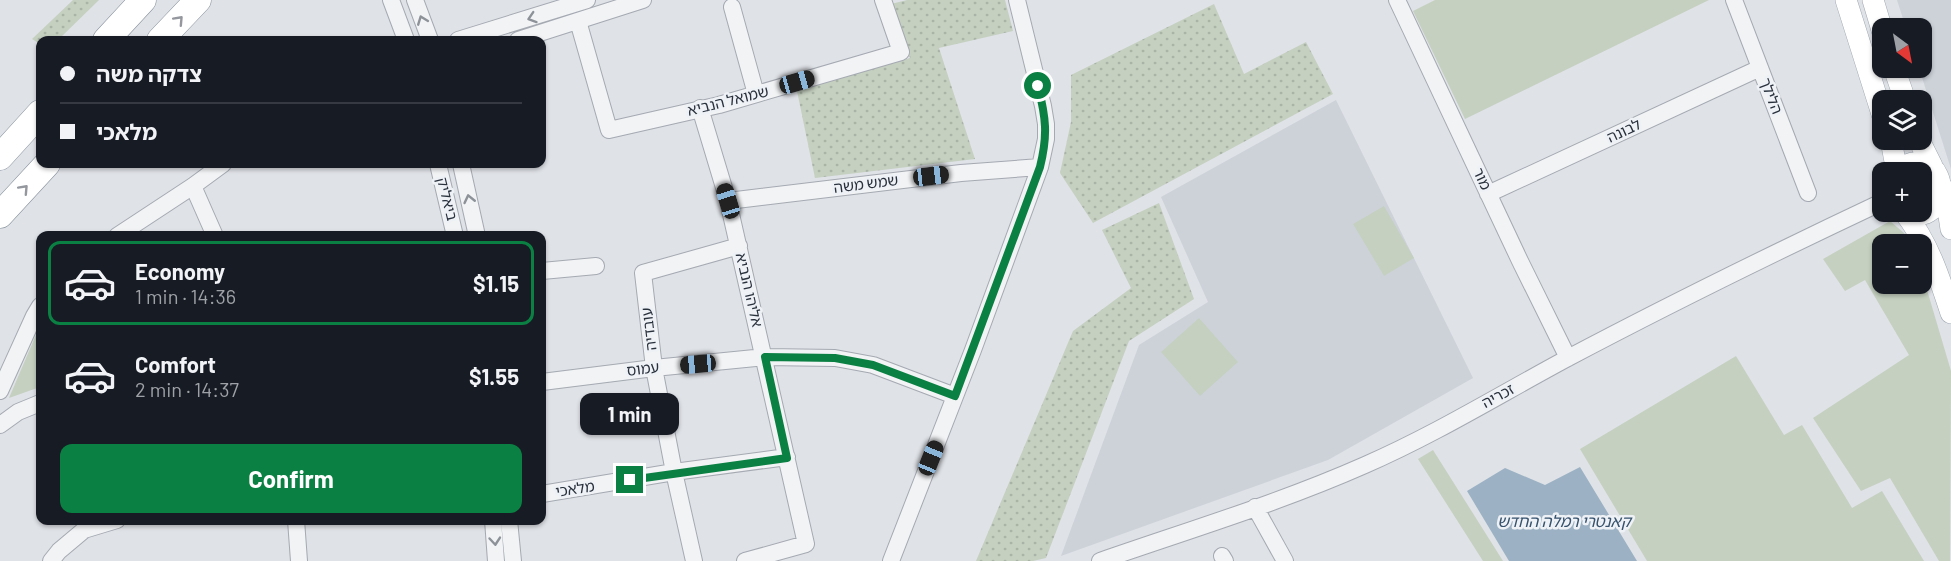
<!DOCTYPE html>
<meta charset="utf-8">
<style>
:root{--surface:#171b24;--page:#20242c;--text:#f1f3f6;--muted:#9ea1a6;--line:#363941;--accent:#0b8043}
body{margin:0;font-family:Barlow,"Noto Sans Hebrew",sans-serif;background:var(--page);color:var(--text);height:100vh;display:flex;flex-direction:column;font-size:22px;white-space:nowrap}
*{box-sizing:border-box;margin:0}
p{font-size:20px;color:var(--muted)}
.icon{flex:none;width:33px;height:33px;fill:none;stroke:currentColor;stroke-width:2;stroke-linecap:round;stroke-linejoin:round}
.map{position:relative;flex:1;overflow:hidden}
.drawer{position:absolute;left:36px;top:231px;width:510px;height:294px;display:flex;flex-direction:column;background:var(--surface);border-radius:12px;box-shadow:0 2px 4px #0004}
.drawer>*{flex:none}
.top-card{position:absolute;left:36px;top:36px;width:510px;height:132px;border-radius:12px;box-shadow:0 2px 4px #0004;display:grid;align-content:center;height:132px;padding:0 24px;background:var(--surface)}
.needle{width:39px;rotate:148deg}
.tools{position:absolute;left:1872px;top:18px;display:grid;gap:12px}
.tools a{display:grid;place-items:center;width:60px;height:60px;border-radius:12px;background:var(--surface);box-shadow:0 2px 4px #0004;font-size:30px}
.end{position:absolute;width:27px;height:27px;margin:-14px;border:8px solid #0b8043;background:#fff;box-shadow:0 0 0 3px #fff}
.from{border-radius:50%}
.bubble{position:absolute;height:42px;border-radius:12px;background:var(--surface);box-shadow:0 2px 4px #0004;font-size:20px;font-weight:700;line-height:42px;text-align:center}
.car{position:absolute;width:18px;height:36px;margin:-18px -9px;border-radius:8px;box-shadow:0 0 4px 2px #0007;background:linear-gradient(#222 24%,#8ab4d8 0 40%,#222 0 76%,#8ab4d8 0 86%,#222 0)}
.top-card b{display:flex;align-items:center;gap:21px;height:57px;font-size:22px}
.top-card b+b{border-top:2px solid var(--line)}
.top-card i{width:15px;height:15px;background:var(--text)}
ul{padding:10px 0 0;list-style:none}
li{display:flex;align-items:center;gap:18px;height:84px;margin:0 12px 9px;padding:0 12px;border:3px solid transparent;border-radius:12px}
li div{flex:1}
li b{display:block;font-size:22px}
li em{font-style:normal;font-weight:700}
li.selected{border-color:var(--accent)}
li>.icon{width:54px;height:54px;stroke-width:1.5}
.cta{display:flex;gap:12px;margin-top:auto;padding:12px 24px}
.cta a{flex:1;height:69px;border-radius:12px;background:var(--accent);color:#fff;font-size:24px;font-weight:700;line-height:69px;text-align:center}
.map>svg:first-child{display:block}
.built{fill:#cdd2d9}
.grass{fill:url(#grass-dots)}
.green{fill:#c5d0c0}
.water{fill:#9cb2c4}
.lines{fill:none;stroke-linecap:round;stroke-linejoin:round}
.minor-casing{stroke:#a5a9b1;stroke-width:18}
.major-casing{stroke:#9fa8b2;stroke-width:22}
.highway-casing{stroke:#87919c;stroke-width:27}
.minor{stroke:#f1f3f5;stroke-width:16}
.major{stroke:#fff;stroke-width:21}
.highway{stroke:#fff;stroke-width:26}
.oneway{stroke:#8d9299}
.oneway2{stroke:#94989e}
.route{stroke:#0b8043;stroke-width:8}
.labels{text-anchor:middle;stroke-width:5;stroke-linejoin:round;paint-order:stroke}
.street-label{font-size:15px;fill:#29313d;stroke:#eef1f5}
.water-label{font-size:16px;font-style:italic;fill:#36526d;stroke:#eef1f5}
</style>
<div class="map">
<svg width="1951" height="561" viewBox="0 0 1951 561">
<defs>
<pattern id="grass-dots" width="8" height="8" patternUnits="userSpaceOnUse" patternTransform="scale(1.5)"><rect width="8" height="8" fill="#c5d0c0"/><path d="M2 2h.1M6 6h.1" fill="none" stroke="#a9b3a6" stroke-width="1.8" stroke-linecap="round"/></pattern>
</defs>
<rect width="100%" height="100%" fill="#dfe2e7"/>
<path class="built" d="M1897,0H1951V169L1919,68H1922V28H1906Z
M1336,100L1473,378L1328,460L1061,556L1139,345L1208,302L1161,197Z"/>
<path class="grass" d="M73,0H99L58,40H40V44L32,39Z
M907,0H1005L1013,31L939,48L975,159L815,178L797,91L910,58L891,4Z
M1214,4L1244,74L1306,42L1333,94L1093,223L1060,173L1071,122V75Z
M1159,203L1194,299L1129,341L1046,558L1033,561H976L1073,331L1131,288L1102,230Z"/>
<path class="green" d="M1435,0H1709L1465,119L1413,11Z
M1384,206L1414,258L1384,276L1353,224Z
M1890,221L1904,233L1911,244H1882V284H1922V273L1951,371L1950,561H1939L1890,478L1861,491L1813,418L1909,355L1865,280L1845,291L1823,259Z
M1199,318L1238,362L1200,396L1161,352Z
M38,330L40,331V387L9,398Z
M1736,356L1784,435L1802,425L1852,508L1882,491L1924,561H1647L1580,449Z
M1433,450L1503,561H1483L1418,459Z"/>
<path class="water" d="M1580,467L1637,561H1509L1467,491L1505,468L1545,485Z"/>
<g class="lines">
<g class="minor-casing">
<path id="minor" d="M391,0L406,40
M415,0L430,40
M1397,0L1520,261L1568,358
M1734,0L1808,193
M732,7L756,94
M578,21L609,130L719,105L901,52L883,0
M458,40L587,0
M518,40L643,0
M700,108L728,201L806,544L745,561
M438,164L455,236
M461,164L477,236
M193,186L215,236
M1488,194L1760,68
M728,201L961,173L1040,167
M117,236L193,186L223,164
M542,271L596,266
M542,382L654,368L765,357L835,358L873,365L955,396
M0,391L34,316L40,306
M0,425L18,412L40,403
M542,494L674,472L787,457
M1255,507L1285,561
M296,520L299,561
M493,520L496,561
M509,520L513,561
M1222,556L1225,561
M51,561L59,551L84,530L117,520
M694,561L674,472L654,368L643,273L739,246
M891,561L973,350L1040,167L1046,139V124L1043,106L1017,0
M1100,561C1189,530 1279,503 1365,465C1434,435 1499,395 1566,359C1670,304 1776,252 1882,202"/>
</g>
<g class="major-casing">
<path id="major" d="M1846,0L1882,114
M1873,0L1882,30
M1894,68L1905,100
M1891,140L1897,172
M1919,140L1932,166
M1897,172C1904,165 1913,161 1923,163C1951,170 1945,227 1905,212
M1945,190L1951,229
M1904,212C1928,242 1939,276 1951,313"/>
</g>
<g class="highway-casing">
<path id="highway" d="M106,40L143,0
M160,40L198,0
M0,157L40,113
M0,215L47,164"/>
</g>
<use href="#minor" class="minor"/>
<use href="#major" class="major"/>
<use href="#highway" class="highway"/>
</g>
<defs><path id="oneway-chevron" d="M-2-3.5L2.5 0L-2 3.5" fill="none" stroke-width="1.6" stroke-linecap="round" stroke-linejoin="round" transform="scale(1.5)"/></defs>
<g class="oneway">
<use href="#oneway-chevron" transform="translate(532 18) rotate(162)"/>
<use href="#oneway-chevron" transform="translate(422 20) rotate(-111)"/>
<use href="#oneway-chevron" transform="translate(469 199) rotate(-103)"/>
<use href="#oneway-chevron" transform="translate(495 541) rotate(85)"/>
</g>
<g class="oneway2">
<use href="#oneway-chevron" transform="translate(179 20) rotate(-47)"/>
<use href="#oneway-chevron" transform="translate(24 189) rotate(-47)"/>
</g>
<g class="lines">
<path class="route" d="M630,480L787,458L765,357L835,358L873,365L955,396L1040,167C1048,135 1046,118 1038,86"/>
</g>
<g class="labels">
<g class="street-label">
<text transform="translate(1771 96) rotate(69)" y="5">הלילך</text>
<text transform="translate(728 101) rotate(-14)" y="5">שמואל הנביא</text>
<text transform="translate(1624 131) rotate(-25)" y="5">לבונה</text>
<text transform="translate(1482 179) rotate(65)" y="5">מור</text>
<text transform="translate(866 184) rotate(-7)" y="5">שמש משה</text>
<text transform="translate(447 199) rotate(76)" y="5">ביאליק</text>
<text transform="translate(749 290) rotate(77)" y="5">אליהו הנביא</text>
<text transform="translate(649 329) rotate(-97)" y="5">עובדיה</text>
<text transform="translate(643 369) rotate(-7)" y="5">עמוס</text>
<text transform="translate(1498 396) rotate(-28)" y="5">זכריה</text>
<text transform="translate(575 489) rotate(-9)" y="5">מלאכי</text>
</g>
<g class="water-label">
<text x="1564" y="527">קאנטרי רמלה החדש</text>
</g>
</g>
</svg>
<div class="tools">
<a><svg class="needle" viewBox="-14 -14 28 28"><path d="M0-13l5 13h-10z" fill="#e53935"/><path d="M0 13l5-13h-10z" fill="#9ea1a6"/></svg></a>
<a><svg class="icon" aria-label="layers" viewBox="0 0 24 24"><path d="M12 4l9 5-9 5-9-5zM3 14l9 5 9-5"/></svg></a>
<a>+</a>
<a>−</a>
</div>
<i class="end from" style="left:1038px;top:86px"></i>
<i class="end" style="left:630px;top:480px"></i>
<div class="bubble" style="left:580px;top:393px;width:99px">1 min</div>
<i class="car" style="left:797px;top:82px;rotate:74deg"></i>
<i class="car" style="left:931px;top:176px;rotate:83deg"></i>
<i class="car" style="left:728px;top:201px;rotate:343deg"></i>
<i class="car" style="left:698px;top:364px;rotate:265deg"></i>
<i class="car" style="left:931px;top:458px;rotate:22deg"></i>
<div class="top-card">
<b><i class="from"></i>צדקה משה</b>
<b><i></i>מלאכי</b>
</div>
<section class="drawer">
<ul>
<li class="selected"><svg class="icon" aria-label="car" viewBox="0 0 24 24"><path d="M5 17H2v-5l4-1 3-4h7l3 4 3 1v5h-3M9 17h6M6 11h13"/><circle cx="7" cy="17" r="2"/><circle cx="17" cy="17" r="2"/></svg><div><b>Economy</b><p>1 min · 14:36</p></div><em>$1.15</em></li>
<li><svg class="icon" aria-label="car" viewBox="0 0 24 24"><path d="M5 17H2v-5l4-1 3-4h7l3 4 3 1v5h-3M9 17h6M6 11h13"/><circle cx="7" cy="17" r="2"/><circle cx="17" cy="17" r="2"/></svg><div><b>Comfort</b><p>2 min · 14:37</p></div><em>$1.55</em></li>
</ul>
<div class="cta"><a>Confirm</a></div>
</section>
</div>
